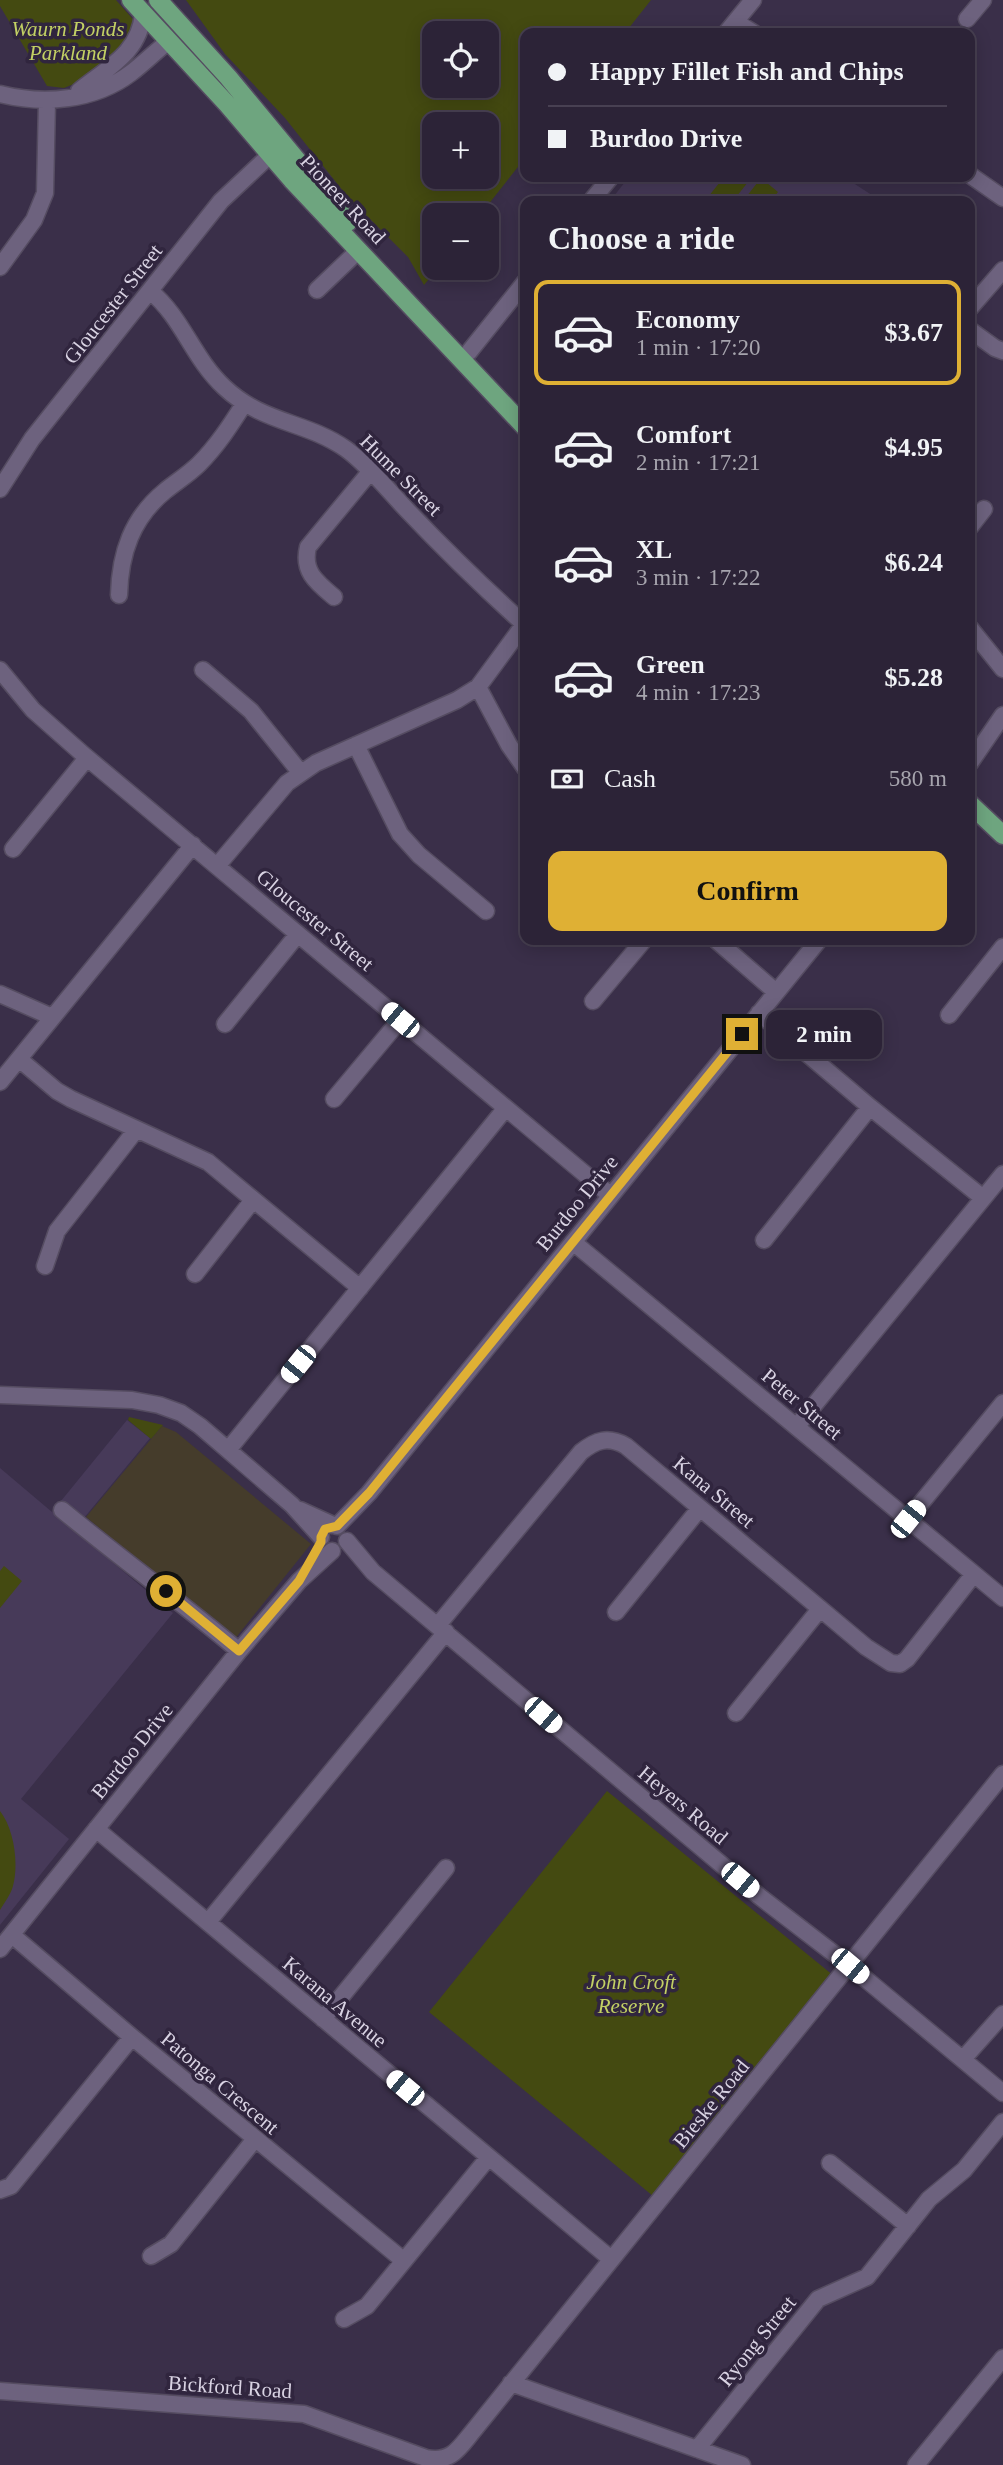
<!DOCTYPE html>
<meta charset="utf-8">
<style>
:root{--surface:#2c2337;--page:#342b3f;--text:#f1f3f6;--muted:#a6a4ad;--line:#484052;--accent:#dfb034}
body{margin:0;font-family:Georgia,serif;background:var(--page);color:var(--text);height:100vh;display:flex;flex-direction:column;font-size:26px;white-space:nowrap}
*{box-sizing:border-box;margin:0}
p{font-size:23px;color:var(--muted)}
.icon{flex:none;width:38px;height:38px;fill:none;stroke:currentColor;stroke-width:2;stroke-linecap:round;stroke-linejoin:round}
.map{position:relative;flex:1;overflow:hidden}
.sheet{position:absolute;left:520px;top:196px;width:455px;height:749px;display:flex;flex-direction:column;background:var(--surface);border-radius:14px;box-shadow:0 4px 18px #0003,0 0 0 2px var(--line)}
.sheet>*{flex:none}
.guide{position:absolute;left:520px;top:28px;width:455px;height:154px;border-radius:14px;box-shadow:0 4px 18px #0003,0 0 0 2px var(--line);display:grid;align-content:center;height:154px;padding:0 28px;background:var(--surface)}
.fabs{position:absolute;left:422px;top:21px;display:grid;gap:14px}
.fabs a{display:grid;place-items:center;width:77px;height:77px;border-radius:14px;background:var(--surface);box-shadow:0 4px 18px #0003,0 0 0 2px var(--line);font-size:35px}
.end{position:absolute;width:32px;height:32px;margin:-16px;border:9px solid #dfb034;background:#111;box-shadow:0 0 0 4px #111}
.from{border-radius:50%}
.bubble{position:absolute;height:49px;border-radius:14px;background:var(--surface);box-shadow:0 4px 18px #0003,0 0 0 2px var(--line);font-size:23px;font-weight:600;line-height:49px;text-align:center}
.car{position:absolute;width:21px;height:42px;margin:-21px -10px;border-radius:9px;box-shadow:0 0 5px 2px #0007;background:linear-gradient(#fff 24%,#345 0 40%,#fff 0 76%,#345 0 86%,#fff 0)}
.guide b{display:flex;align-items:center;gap:24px;height:66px;font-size:26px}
.guide b+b{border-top:2px solid var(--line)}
.guide i{width:18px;height:18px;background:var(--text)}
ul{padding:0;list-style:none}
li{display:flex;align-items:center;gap:21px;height:105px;margin:0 14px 10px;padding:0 14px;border:4px solid transparent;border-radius:14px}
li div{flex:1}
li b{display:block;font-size:26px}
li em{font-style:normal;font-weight:600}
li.active{border-color:var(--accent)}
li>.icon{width:63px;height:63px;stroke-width:1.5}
h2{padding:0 28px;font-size:32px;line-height:84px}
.pay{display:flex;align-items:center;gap:18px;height:77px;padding:0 28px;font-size:26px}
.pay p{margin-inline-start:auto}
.action{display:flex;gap:14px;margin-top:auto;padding:14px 28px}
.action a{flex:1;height:80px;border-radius:14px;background:var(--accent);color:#111;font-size:28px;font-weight:600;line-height:80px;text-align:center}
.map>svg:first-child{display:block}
.commercial{fill:#453c2b}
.built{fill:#473a59}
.green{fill:#444a11;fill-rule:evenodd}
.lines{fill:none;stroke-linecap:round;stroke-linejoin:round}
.minor-casing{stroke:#554c61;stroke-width:19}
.major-casing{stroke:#554c61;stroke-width:21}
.minor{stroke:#6d627e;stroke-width:16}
.major{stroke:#6ea57f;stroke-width:18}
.route{stroke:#dfb034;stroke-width:9}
.labels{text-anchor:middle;stroke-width:7;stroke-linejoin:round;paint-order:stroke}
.park-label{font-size:21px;font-style:italic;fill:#c2d064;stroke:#30253e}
.street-label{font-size:21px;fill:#d9d3e3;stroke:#30253e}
</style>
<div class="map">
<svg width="1003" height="2465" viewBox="0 0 1003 2465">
<rect width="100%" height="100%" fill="#3a2f49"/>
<path class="commercial" d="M162,1426L176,1432L311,1544L234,1640L86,1517Z"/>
<path class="built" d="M629,177H844L881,201H610Z
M127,1420L150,1438L74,1530L173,1613L21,1799L69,1839L0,1925V1468L52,1512Z"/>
<path class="green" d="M0,0H116L138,25L124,52L86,79L64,88L47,86L0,6Z
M186,0H651L625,33H525V158L480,215H434V268H438L424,285L408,257L347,196L285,118L225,54ZM434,33H486V86H434ZM434,124H486V177H434Z
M724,177H752L733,201H712L708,197Z
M761,178L778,192L771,201H743Z
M129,1417L163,1425L151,1439L128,1420Z
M4,1566L22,1581L0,1608V1571Z
M607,1791L834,1976L653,2196L429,2012Z
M0,1811C14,1829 19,1863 13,1886C11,1894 4,1903 0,1910Z"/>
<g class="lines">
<g class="minor-casing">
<path id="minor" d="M967,19L983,0
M736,22L754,33
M726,33L753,0
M79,91C107,68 140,53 143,13
M0,94C44,105 94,101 131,73C144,63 156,51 169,41
M970,175L1003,198
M591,201L611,177
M0,267L34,220L45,193L47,101
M317,290L359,250
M150,291C183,318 192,357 224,387C263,424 306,421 346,449C368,465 387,489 406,509C444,549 483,587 524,624
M970,308L1003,270
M970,330L995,348L1003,351
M469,352L525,282
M0,489L32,439L221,201L270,155
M970,527L984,509
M119,595C120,553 132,518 165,491C176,482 189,474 199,464C217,446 230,426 244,404
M334,597C316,582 302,571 308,547L370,472
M970,628L1003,669
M0,670L33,710L85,756L610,1195
M203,670L251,711L300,772
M478,687L509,745L525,768
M356,745L400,834L419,855L486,911
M970,763L1003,715
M13,849L87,758
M217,866L287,783L316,763L457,700L478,687L525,623
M716,940L776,992
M0,994L52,1017
M593,1001L644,940
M759,1013L870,1107L983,1198
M949,1015L1003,947
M225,1024L298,934
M19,1059L57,1091L71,1099L208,1162L360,1288
M0,1082L193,845
M334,1099L400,1020
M764,1240L870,1107
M573,1242L1003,1598
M45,1266L57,1231L136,1130
M195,1274L253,1200
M0,1395L132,1400L159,1405L181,1413L200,1426L292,1505L321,1537
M797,1426L1003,1174
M228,1450L505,1109
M62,1510C120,1558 181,1602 239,1651
M300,1510L333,1525
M908,1519L1003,1403
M337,1526L369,1493L819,940
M347,1541L373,1572L759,1896L850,1966L1003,2093
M616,1612L700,1508
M438,1625L581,1452C596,1440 608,1436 626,1446L866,1647L891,1663L900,1664L907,1659L974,1574
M736,1713L820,1609
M96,1829L611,2259
M208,1922L446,1632
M12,1935L132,2037L403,2260
M0,1949L239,1651L299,1581L332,1551
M323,2019L446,1868
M963,2059L1003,2014
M830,2163L908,2226
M0,2190L11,2186L132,2037
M151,2256L171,2244L255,2139
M344,2319L367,2306L488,2158
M511,2383L742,2465
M0,2391L304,2414L426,2458C452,2463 459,2448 474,2430L1003,1774
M697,2449L818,2299L867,2277L929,2199L964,2170L1003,2122
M916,2465L1003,2358"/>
</g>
<g class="major-casing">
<path id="major" d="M131,0L227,104L292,180L525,427
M158,0L228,77L348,222
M970,804L1003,835"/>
</g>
<use href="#minor" class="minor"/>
<use href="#major" class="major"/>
</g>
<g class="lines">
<path class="route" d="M166,1591L239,1651L299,1581L321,1542V1537L325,1529L337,1526L369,1493L742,1034"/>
</g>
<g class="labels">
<g class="park-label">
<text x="68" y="36">Waurn Ponds<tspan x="68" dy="24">Parkland</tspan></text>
<text x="631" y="1989">John Croft<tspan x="631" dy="24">Reserve</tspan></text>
</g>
<g class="street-label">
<text transform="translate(343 199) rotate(47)" y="7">Pioneer Road</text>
<text transform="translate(113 304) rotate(-52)" y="7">Gloucester Street</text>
<text transform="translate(401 475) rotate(45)" y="7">Hume Street</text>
<text transform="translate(315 920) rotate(40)" y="7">Gloucester Street</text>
<text transform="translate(577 1203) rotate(-51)" y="7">Burdoo Drive</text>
<text transform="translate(802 1404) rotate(40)" y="7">Peter Street</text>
<text transform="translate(714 1492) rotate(40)" y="7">Kana Street</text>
<text transform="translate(132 1751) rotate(-51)" y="7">Burdoo Drive</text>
<text transform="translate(683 1805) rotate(40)" y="7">Heyers Road</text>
<text transform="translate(335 2002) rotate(40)" y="7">Karana Avenue</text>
<text transform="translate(220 2083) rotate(40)" y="7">Patonga Crescent</text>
<text transform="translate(711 2104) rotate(-51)" y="7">Bieske Road</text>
<text transform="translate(757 2341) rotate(-51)" y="7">Ryong Street</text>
<text transform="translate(230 2387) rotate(4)" y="7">Bickford Road</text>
</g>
</g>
</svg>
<div class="fabs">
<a><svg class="icon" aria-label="locate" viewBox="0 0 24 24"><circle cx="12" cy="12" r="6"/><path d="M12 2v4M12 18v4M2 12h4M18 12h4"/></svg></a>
<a>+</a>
<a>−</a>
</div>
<i class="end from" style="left:166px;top:1591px"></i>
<i class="end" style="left:742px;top:1034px"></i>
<div class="bubble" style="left:766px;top:1010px;width:116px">2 min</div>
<i class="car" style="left:400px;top:1020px;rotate:310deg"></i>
<i class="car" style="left:298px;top:1364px;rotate:219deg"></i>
<i class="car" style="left:908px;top:1519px;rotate:39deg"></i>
<i class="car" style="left:543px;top:1715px;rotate:131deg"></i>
<i class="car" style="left:740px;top:1880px;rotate:130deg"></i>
<i class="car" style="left:850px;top:1966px;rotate:130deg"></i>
<i class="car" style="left:405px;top:2088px;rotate:310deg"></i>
<div class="guide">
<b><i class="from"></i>Happy Fillet Fish and Chips</b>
<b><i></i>Burdoo Drive</b>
</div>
<section class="sheet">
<h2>Choose a ride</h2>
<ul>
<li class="active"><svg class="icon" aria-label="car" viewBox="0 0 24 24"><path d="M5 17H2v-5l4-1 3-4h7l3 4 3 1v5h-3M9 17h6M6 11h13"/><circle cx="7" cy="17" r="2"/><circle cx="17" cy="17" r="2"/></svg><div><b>Economy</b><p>1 min · 17:20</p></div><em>$3.67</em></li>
<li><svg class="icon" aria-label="car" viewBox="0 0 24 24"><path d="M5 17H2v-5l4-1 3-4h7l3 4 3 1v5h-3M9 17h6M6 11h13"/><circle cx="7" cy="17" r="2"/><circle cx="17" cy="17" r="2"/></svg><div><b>Comfort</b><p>2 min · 17:21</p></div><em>$4.95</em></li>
<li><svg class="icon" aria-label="car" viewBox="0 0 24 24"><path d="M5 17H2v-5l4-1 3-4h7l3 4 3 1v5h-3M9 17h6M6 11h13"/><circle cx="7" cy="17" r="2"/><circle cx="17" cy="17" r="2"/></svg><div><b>XL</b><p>3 min · 17:22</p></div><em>$6.24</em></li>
<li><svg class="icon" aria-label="car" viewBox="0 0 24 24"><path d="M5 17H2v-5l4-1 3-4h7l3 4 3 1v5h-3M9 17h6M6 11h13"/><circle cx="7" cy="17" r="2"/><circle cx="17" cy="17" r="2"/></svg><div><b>Green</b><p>4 min · 17:23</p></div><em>$5.28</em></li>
</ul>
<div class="pay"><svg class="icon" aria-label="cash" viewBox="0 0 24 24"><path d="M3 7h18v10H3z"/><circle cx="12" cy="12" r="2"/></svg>Cash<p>580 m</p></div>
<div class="action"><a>Confirm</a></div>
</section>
</div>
